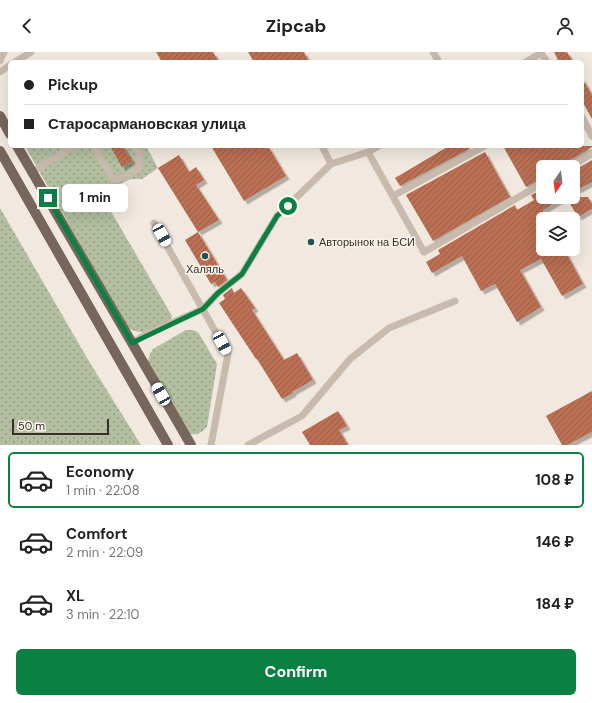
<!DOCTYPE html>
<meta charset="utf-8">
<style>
:root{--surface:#fff;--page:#f2f2f2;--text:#222;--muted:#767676;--line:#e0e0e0;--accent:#0b8043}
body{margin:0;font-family:"DM Sans",sans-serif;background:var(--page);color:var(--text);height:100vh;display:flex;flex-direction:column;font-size:15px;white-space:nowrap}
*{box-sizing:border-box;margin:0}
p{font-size:13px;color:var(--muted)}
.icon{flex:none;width:22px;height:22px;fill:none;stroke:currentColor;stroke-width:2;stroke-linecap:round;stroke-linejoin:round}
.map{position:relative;height:393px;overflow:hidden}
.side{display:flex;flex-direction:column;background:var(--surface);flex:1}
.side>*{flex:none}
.banner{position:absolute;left:8px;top:8px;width:576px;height:88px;border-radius:6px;box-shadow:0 4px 16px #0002;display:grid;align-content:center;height:88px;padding:0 16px;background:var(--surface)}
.needle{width:26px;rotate:194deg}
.controls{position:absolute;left:536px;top:108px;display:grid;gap:8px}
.controls a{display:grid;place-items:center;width:44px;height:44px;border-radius:6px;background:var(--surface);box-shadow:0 4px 16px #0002;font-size:20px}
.scale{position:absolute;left:12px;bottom:10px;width:97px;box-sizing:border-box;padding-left:4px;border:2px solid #372f2a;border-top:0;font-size:11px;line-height:14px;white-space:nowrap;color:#372f2a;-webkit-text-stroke:3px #f9f3eb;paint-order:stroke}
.end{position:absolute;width:18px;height:18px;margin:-9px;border:5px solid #0b8043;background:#fff;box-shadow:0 0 0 2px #fff}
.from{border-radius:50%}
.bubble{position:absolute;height:28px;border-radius:6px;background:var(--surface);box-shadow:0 4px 16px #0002;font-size:13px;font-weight:700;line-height:28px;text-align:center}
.car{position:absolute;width:12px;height:24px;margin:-12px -6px;border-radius:5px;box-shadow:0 0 3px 1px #0007;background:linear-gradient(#fff 24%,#345 0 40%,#fff 0 76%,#345 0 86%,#fff 0)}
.banner b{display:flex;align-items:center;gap:14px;height:38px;font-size:15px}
.banner b+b{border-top:1px solid var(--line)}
.banner i{width:10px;height:10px;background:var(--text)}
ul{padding:7px 0 0;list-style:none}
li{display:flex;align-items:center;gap:12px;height:56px;margin:0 8px 6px;padding:0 8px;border:2px solid transparent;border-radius:6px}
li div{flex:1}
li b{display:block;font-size:15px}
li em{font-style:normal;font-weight:700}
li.active{border-color:var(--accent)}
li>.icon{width:36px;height:36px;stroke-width:1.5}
.cta{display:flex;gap:8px;margin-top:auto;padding:8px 16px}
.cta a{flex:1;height:46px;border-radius:6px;background:var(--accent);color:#fff;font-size:16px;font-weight:700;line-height:46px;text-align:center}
header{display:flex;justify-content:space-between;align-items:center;height:52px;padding:0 16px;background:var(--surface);font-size:18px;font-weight:700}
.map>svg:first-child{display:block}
.grass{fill:url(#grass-dots)}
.building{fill:url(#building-hatch);filter:url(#shadow)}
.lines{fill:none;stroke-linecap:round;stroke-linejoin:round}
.lane{stroke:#c8baac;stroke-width:7}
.primary{stroke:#77665d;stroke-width:10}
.route{stroke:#0b8043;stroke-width:5}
.poi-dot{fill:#235055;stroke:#f9f3eb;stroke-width:1.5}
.labels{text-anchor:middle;stroke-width:3;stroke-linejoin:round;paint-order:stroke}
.poi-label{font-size:11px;fill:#372f2a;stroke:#f9f3eb;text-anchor:start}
</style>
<header><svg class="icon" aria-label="back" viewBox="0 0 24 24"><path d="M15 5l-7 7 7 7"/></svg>Zipcab<svg class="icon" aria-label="person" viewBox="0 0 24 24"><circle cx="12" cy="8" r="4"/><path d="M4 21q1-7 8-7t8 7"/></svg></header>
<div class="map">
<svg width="592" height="393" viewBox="0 0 592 393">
<defs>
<pattern id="grass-dots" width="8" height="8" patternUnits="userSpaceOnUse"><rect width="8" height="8" fill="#b3bfa0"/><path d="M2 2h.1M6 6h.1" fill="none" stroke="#929c83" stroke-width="1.8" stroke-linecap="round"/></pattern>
<pattern id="building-hatch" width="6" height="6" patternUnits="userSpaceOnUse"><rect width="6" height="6" fill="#bb6f53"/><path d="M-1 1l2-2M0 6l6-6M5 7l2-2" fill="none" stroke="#995c45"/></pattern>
<filter id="shadow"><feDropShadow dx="3.5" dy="3.5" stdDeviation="0" flood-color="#0004"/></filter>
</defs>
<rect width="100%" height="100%" fill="#f1e9df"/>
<path class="grass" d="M25,94H146L158,116L142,127H131L118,133L102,144L172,264L170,268C153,277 147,285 127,276Z
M0,156L90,311L141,393H0Z
M186,278H193L198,280L217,312L207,375C200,382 196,384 186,381L148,309L150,302L153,297Z"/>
<path class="building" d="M156,0H213L219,10H162Z
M248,0H304L309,10H254Z
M554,0H567L573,10H559Z
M582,26L592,43V67L582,49Z
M110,94H123L132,109L122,115Z
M211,94H268L286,124L244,149Z
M449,94H475L400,134L395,126Z
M503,94H592V95L573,107V106L557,115H543V126L526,135Z
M485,100L510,145L433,189L406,143Z
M179,103L189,120L196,115L204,128L196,133L219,168L198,180L158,116Z
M592,108V130L573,140V119Z
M543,137V145H565L543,158V197H564L583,232L562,244L541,207L520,218L541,255L517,270L495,232L481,239L462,204L432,221L426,210L440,202L438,198L515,153L517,158L534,148L531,143Z
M566,145H588L592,152V157L578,165Z
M198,180L227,228L218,235L215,230L211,232L185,188Z
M232,236L234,241L241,236L255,256L252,258L284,308L297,301L313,328L292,340L293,341L282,347L257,307H256L219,251L225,247L223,243Z
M592,339V380L567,393H562L546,364Z
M338,359L347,374L339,378L348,393H310L302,380Z"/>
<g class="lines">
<path class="lane" d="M433,0L439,10
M541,1L547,10
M0,9L4,0
M15,10L31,0
M526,10L541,1L540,0
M0,20L10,13
M582,65L592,84
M93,94L114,128L126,124L139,117V102L134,94
M322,94L331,112
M379,94L368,100L424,200L543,131
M570,115L592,102
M32,120L74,94
M393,144L485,94
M154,171L228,302L211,393
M132,291L143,284L203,257L218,241L242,222L277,164L331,112L368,100
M248,393L302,364L350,307L389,276L455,249"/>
<path class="primary" d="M0,64L10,82
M17,94L132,291L191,393
M0,99L168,393"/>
</g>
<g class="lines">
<path class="route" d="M48,146L132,291L203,257L218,241L242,222L277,164L288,154"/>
</g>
<g class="poi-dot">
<circle cx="311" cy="190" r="4"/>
<circle cx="205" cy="204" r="4"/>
</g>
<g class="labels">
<g class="poi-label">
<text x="319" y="194">Авторынок на БСИ</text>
<text x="205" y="221" text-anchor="middle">Халяль</text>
</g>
</g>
</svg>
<div class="controls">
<a><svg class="needle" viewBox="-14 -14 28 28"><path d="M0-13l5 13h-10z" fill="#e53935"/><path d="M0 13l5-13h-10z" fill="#767676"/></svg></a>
<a><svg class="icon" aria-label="layers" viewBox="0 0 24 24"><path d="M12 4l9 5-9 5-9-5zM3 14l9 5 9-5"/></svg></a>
</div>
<div class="scale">50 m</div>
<i class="end from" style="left:288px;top:154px"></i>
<i class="end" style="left:48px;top:146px"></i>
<div class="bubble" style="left:62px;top:132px;width:66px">1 min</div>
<i class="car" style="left:162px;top:183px;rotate:151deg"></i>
<i class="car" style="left:222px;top:291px;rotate:152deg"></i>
<i class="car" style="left:161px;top:342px;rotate:330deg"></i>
<div class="banner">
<b><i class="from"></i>Pickup</b>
<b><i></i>Старосармановская улица</b>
</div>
</div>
<section class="side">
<ul>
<li class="active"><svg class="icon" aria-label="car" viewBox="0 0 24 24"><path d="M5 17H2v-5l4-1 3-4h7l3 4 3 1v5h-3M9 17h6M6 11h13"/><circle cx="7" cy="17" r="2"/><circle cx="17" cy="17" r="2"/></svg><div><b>Economy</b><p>1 min · 22:08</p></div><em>108 ₽</em></li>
<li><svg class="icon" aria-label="car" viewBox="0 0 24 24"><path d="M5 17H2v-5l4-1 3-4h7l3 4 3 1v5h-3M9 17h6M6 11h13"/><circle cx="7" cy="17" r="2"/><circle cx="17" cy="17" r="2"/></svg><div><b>Comfort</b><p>2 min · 22:09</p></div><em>146 ₽</em></li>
<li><svg class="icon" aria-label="car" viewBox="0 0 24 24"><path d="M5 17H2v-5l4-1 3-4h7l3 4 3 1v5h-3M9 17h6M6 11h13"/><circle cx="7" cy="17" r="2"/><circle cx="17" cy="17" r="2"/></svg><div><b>XL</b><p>3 min · 22:10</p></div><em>184 ₽</em></li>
</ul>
<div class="cta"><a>Confirm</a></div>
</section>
